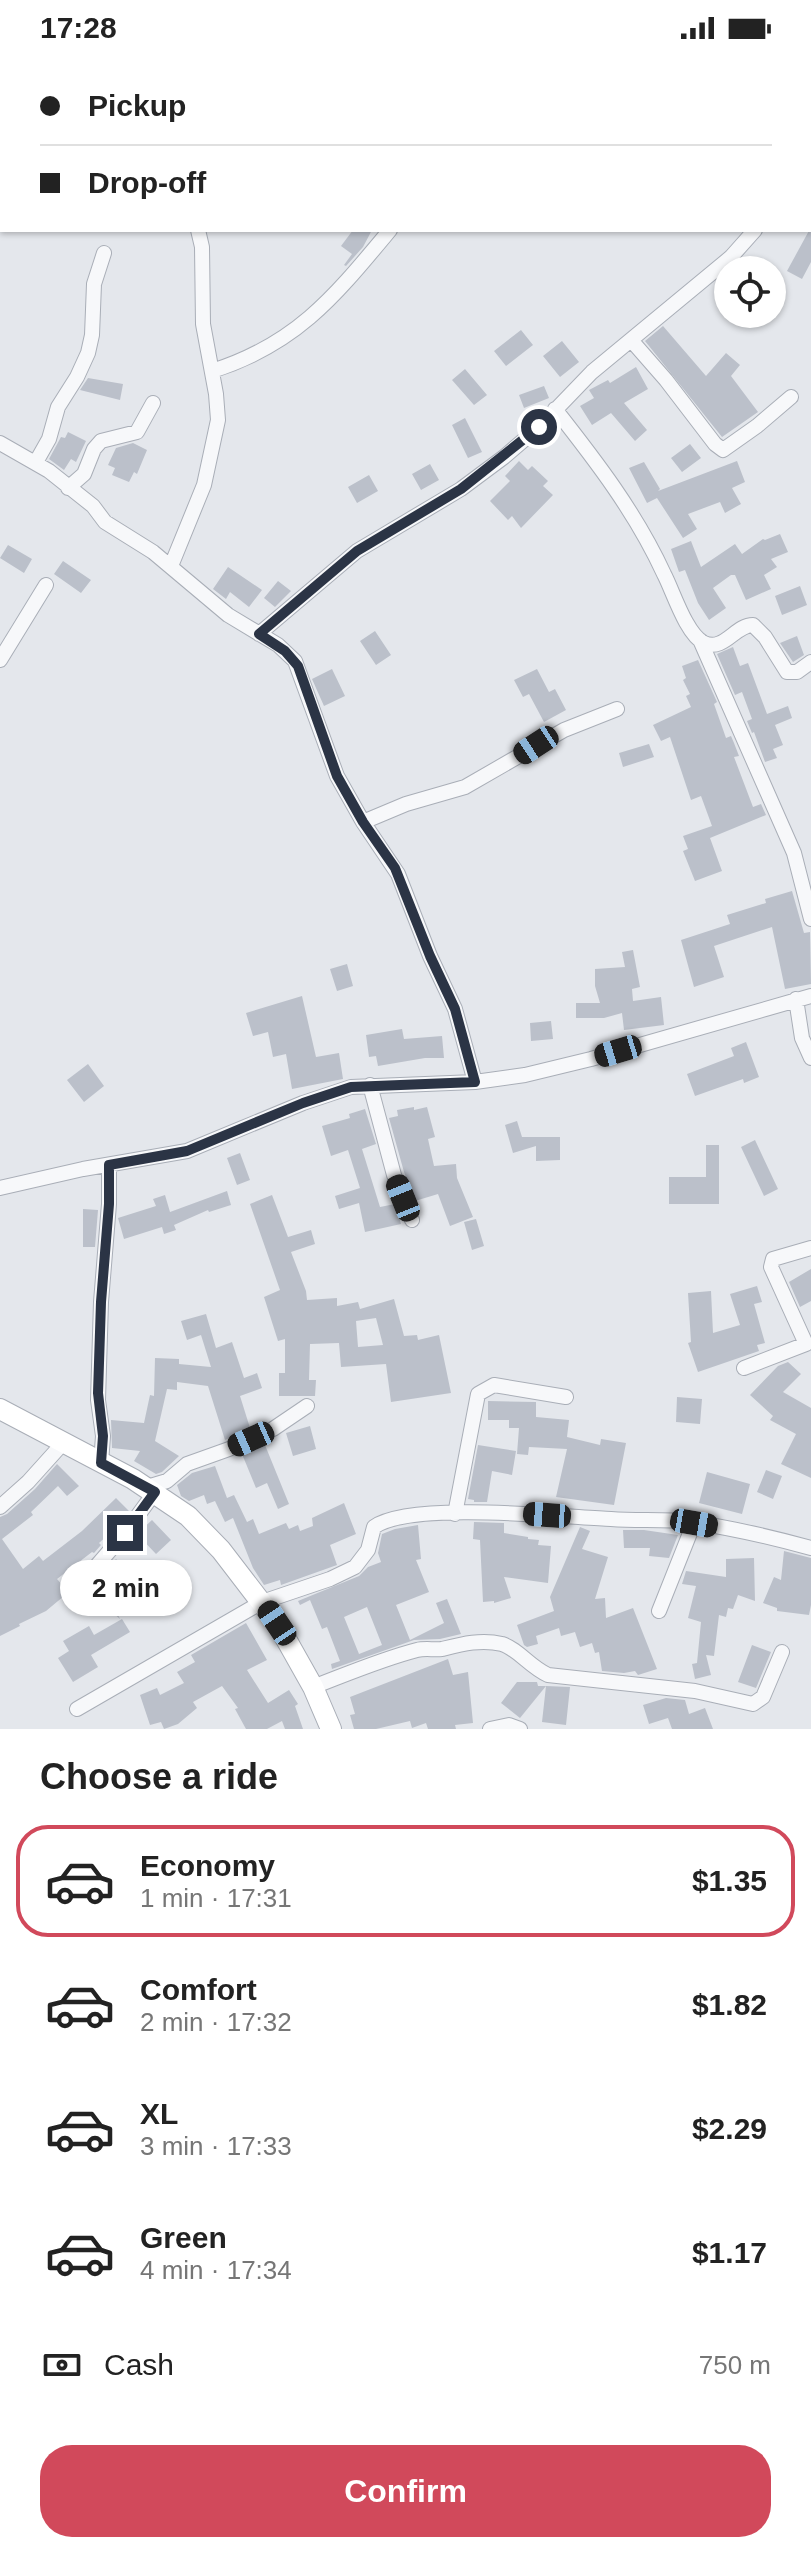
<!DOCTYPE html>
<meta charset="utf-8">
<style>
:root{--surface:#fff;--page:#f6f6f6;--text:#222;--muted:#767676;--line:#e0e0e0;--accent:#d1495b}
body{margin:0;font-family:Arial,sans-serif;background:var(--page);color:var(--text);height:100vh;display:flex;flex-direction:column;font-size:30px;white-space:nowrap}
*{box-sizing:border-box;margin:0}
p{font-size:26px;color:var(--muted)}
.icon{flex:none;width:44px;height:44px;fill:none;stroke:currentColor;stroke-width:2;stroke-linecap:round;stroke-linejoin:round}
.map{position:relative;height:1673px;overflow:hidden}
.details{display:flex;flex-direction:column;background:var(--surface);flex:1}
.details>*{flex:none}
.hud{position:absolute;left:0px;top:0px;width:812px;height:176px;box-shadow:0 2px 6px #0004;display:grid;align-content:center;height:176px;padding:0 40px;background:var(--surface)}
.fabs{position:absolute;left:714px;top:200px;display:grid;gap:16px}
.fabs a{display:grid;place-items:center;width:72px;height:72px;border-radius:50%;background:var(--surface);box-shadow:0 2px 6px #0004;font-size:40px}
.end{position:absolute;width:36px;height:36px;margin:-18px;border:10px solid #2b3445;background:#fff;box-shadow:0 0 0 4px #fff}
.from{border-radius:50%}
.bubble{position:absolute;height:56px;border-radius:28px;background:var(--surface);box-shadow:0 2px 6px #0004;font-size:26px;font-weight:700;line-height:56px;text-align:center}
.car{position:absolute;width:24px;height:48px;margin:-24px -12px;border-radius:10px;box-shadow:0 0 6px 2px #0007;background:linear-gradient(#222 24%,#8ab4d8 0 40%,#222 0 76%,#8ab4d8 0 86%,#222 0)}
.hud b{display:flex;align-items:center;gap:28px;height:76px;font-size:30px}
.hud b+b{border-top:2px solid var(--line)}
.hud i{width:20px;height:20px;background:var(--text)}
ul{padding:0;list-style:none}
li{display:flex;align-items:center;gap:24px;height:112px;margin:0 16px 12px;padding:0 24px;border:4px solid transparent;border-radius:32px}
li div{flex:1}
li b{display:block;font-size:30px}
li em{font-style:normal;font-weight:700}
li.on{border-color:var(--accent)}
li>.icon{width:72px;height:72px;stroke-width:1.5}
h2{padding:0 40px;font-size:36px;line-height:96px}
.pay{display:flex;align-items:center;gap:20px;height:88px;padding:0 40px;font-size:30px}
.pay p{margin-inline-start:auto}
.primary-button{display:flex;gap:16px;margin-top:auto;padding:16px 40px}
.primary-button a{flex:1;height:92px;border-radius:32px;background:var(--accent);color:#fff;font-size:32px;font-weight:700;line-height:92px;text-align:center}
.status{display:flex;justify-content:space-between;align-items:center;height:56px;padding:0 40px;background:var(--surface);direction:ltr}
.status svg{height:22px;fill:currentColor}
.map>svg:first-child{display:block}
.building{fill:#bbc0ca;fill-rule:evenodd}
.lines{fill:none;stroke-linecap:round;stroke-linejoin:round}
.street-casing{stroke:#a9aeb7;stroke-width:16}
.secondary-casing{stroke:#a9aeb7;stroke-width:22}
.street{stroke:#f7f8fa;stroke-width:14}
.secondary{stroke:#fff;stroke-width:20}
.route{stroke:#2b3445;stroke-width:10}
</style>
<div class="status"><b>17:28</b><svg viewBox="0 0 49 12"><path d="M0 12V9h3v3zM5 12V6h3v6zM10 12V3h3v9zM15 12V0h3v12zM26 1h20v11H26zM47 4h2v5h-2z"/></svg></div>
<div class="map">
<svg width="811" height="1673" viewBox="0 0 811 1673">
<rect width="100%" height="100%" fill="#e4e7ec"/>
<path class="building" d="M811,171V206L802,223L787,215Z
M353,174H372L363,191L346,210L344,209L352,198L341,190Z
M663,270L706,320L726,297L740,309L731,320L758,356L722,381L645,285Z
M521,274L533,289L506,310L494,295Z
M562,285L579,306L560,321L543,300Z
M636,311L648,333L624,347L647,374L635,385L611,357L592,369L580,350L594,342L589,334L608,324L610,327Z
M465,313L487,339L474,349L452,324Z
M88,322L123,328L120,344L80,334Z
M544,330L549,342L524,352L519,339Z
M465,362L482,396L468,402L452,369Z
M68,376L86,385L76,406L71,403L64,414L49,403L61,381L65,382Z
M133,387L147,394L137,418L134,416L129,426L112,419L115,412L108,409L116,392Z
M690,388L701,402L682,416L671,402Z
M519,405L528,414L532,410L548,425L543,430L553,439L521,472L512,460L508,464L490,445L510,425L505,420Z
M737,405L745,426L732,432L741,448L725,457L720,446L688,458L697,473L683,482L657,442L647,447L629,412L644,406L660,433L658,435Z
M430,408L439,424L421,434L412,418Z
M369,419L378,435L357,447L348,431Z
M780,478L788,496L771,503L777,511L764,519L771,533L746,544L735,519H731L713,532L726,552L709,564L698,547L685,514L679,516L671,493L691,485L701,511L735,488L742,498L763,483L765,484Z
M8,489L32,503L24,517L0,502Z
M63,505L91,524L81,537L54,518Z
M228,511L262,534L249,551L230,536L226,543L213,533Z
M278,525L291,535L275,551L264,542Z
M800,530L807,549L782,559L775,540Z
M375,575L391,599L376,609L360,585Z
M797,580L804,599L793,606L780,587Z
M733,591L740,610L748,607L767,658L788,650L792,662L775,669L783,689L773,693L777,702L765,706L754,676L752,677L747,665L752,663L742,636L735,639L717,598Z
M698,604L717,646L714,648L726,682L731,680L734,687L739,700L734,701L753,751L761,748L766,759L710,782L722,815L695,825L683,795L688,793L683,780L712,770L701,740L691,744L670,681L661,685L653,669L691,651L686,640L690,638L683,624L686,622L682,610Z
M332,613L345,640L324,650L312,623Z
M537,613L549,636L555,633L566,654L544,666L529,638L523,641L514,624Z
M649,688L654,701L623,711L619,697Z
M792,835L804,877L810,876L811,928L785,933L772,871L714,890L724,921L694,931L681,884L730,868L727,859L766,847L765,843Z
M633,894L640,931L632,933L633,945L661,941L664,969L624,974L622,957L604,962H576V947H600L595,930V913L625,911L622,896Z
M347,908L353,930L337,935L330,913Z
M302,940L316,1001L339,997L343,1023L292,1033L286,998L273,1001L268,976L253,980L246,957Z
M551,965L553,983L531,985L530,967Z
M402,973L404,983L442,980L444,1002H425L378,1010L376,1000L369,1001L366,979Z
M746,986L759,1021L744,1027L743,1023L695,1040L687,1018L734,1000L731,992Z
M88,1008L104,1030L84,1046L67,1024Z
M414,1051V1054L427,1051L435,1081L428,1083L434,1110L456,1108L457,1122L473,1161L450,1170L438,1138L415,1145L404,1116L389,1062L398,1060L397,1054Z
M365,1053L376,1088L362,1093L380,1151L395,1148L401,1168L365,1176L359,1147L339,1153L335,1140L360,1132L348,1094L331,1100L322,1070L350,1062L349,1058Z
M517,1065L522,1081H560V1104L536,1105V1090L513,1097L505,1069Z
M755,1084L778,1133L764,1140L741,1091Z
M706,1089H719V1148H669V1121H706Z
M240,1097L250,1124L237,1129L227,1102Z
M227,1135L231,1149L209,1156L208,1154L174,1169L176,1174L164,1178L162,1171L124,1183L118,1162L156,1150L153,1143L165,1139L170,1156Z
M272,1139L288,1181L311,1174L315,1188L291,1196L306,1235L307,1244L337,1242V1250L358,1246L360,1253L394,1243L404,1280L417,1279L418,1284L439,1279L451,1337L391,1346L386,1308L341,1311L339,1287L310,1288L309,1324H316L315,1340H279V1317H285V1283L278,1285L264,1241L280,1234L250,1148ZM376,1262L383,1289L358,1291L356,1265Z
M83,1153L98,1154L95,1191H83Z
M476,1163L484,1190L472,1194L464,1166Z
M811,1213V1245L800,1251L789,1226Z
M757,1230L762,1246L754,1248L765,1287L757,1289L759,1295L698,1316L688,1287L691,1286L688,1237L711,1235L713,1277L740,1269L730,1238Z
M206,1258L216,1292L232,1286L244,1322L257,1317L262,1332L240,1340L250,1372L225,1384L208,1330L177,1326V1334L167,1333L155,1385L179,1400L162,1416L156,1418L134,1405L140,1395L112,1392L111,1364L144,1367L150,1339L154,1340L155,1302L179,1303V1308L211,1311L201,1279L187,1284L181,1265Z
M788,1306L801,1318L783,1336L811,1352V1422L781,1408L796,1378L770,1364L773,1360L750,1339L778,1310Z
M677,1341L702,1343L700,1368L676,1366Z
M488,1345L536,1346V1361L569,1364L567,1381L600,1389L601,1383L626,1387L614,1449L556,1441L567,1393L529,1391L528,1399L517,1398L519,1372H509V1364H488Z
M310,1370L316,1393L293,1400L286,1377Z
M265,1389L289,1448L278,1453L267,1427L256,1432L242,1398Z
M478,1389L516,1395L512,1419L492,1415L487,1446H474V1444L468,1443Z
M57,1408L79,1430L67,1440L58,1430L31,1456L33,1459L2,1483L23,1513L39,1500L43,1505L82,1475L116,1442L129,1455L117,1471L99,1487L101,1489L94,1497L92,1496L57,1523L65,1532L64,1540L46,1555L19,1568L20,1570L0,1580V1461L7,1458L35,1433Z
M215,1410L227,1442L234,1439L247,1466L253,1463L259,1478L286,1467L289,1473L298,1469L300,1475L313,1470L312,1462L344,1447L356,1478L330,1489L337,1509L281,1529L280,1524L264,1529L253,1512L233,1462L225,1466L215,1445L207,1448L204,1439L189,1445L181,1440L177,1429L192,1417Z
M766,1414L782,1420L773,1443L757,1436Z
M707,1416L750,1428L742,1458L699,1447Z
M152,1464L171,1484L156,1498L137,1478Z
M474,1466L504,1467V1477L528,1481V1483L539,1484L538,1489L551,1490L548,1527L504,1521L511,1542L494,1547V1545L483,1546L480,1484L473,1483Z
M418,1469L421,1503L416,1504L429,1536L396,1549L410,1584L444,1567L436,1547L447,1543L461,1578L440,1583L414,1584L332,1613L331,1608L340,1605L327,1571L322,1573L310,1544L300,1549L298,1545L359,1520L368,1511L381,1506L378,1497L382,1478L395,1473ZM367,1551L382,1589L359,1598L344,1561Z
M580,1471L590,1475L582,1493L608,1501L595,1543L605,1542L606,1562L633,1552L657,1613L638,1619L635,1615L624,1617L602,1615L599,1596L595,1597L592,1587L580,1591L575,1576L561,1580L559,1572L536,1580L538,1588L527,1591L524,1589L517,1569L554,1555L550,1541Z
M623,1474H644L678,1479L669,1502L649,1500L650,1492H624Z
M784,1495L811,1502V1549L809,1559L777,1555V1552L763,1547L774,1521L781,1524Z
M754,1502L755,1545L738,1539L733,1553L728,1552L726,1561L719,1559L714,1600L706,1599L711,1619L695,1623L692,1608L697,1607L701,1566L688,1562L696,1530L682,1528L686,1515L726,1521V1503Z
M116,1503L125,1512L111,1529L115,1533L109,1540L120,1563L88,1535Z
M122,1563L130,1576L91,1599L98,1611L73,1626L58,1602L69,1595L63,1585L89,1570L94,1579Z
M246,1567L267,1604L247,1614L268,1647L289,1634L298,1648L295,1650L303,1673H285L282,1665L267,1673H246L235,1653L238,1652L222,1630L193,1646L197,1652L178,1668L164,1673L161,1666L150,1669L140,1639L157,1632L160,1639L184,1627L177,1616L195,1606L191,1599Z
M752,1589L771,1596L756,1632L738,1626Z
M448,1603L453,1619L468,1616L473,1667L455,1669L456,1673H428L426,1667L412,1672L410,1665L376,1673H354L350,1659L355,1658L350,1641Z
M517,1626H537L538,1630H546L520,1662L501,1647Z
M546,1630L570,1631L566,1669L542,1666Z
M666,1642L685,1644L689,1658L705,1652L713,1673H672L668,1662L649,1668L643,1649Z"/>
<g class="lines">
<g class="street-casing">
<path id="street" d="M609,0L612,2
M378,2L380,0
M519,2L521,0
M0,57L2,58
M810,85L811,83
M810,124H811
M631,284L666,324L715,388L723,394L757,370L791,341
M212,315C297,288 335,240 390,174
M555,353C596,405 636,457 664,518C673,535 686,578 704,587C724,596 735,569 753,569L765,581L787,616H797L811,606
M0,387L49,415L93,450L105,466L153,496L228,559L278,589L295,605L337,720L363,766L398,818L430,900L455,953L475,1026
M36,406L49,383L58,351L77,321L88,297L92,279L94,228L104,197
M68,432L84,418L94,393L101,385L137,376L153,347
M171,510L204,429L218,364L216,338L203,268L202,191L198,174
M259,578L357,495L461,433L504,401L539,371L592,316L731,201L755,174
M700,584L794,797L811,863
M0,604L46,529
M363,766L406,748L465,731L564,674L617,653
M796,943L802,982L811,1002
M370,1029L394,1119L412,1164
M0,1132L83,1113L187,1095L303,1047L351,1031L475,1026L525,1019L591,1003L811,940
M744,1312L806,1288L771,1211L773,1203L811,1192
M101,1407L103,1380L98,1344L101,1246L109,1148V1109
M147,1431L167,1425L187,1408L229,1393L273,1373L307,1350
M0,1451L28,1426L64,1386
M455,1458L478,1338L494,1329L566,1341
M73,1537L125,1477L155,1436
M659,1555L694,1467
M313,1631C347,1618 382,1603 417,1594C425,1592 434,1594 442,1593C462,1588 481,1583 502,1588C518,1593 530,1611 548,1619L695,1635L753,1648L763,1641L782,1596
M77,1653L262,1546L330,1523L355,1511L368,1494L374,1471C410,1445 563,1461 611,1463C638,1465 664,1463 691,1466C732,1472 771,1481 811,1492
M490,1673L509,1669L520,1673"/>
</g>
<g class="secondary-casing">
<path id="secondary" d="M0,1353L133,1423L188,1460L221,1494L277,1567L313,1631L331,1673"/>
</g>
<use href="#street" class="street"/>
<use href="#secondary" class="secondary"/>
</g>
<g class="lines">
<path class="route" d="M125,1477L155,1436L101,1407L103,1380L98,1337L101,1246L109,1148V1109L187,1095L303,1047L351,1031L475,1026L455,953L430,900L395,812L363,766L337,720L298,610L285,595L259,578L357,495L461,433L539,371"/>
</g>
</svg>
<div class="fabs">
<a><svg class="icon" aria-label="locate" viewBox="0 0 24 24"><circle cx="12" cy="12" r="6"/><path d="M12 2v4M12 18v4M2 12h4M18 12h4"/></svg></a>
</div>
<i class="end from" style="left:539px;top:371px"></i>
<i class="end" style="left:125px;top:1477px"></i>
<div class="bubble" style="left:60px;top:1504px;width:132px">2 min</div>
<i class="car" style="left:536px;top:689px;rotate:237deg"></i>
<i class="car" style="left:618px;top:995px;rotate:253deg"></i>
<i class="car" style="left:403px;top:1142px;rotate:338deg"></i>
<i class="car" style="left:251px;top:1383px;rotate:246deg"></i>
<i class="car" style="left:547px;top:1459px;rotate:274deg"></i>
<i class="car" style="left:694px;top:1467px;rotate:100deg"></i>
<i class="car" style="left:277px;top:1567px;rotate:326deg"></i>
<div class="hud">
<b><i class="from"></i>Pickup</b>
<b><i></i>Drop-off</b>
</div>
</div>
<section class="details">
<h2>Choose a ride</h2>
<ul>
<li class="on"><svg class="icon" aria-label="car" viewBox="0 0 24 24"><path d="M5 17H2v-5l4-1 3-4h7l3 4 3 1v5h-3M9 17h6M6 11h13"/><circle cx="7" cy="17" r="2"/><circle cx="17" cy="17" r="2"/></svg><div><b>Economy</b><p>1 min · 17:31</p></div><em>$1.35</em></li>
<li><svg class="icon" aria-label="car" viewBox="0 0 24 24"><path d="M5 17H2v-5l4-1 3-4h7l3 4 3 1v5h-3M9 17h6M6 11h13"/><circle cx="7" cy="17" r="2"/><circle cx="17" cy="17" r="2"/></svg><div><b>Comfort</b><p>2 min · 17:32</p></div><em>$1.82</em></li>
<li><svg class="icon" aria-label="car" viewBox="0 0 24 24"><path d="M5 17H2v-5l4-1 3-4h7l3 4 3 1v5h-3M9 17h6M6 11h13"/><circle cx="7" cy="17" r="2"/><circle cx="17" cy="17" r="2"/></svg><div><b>XL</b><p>3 min · 17:33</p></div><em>$2.29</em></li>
<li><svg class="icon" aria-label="car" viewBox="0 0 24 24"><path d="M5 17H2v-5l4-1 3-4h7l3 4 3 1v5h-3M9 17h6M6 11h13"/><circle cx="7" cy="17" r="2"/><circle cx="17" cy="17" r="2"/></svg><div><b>Green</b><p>4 min · 17:34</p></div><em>$1.17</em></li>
</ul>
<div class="pay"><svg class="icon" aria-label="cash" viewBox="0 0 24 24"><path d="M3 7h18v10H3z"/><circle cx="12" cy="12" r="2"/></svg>Cash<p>750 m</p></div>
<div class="primary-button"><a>Confirm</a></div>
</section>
